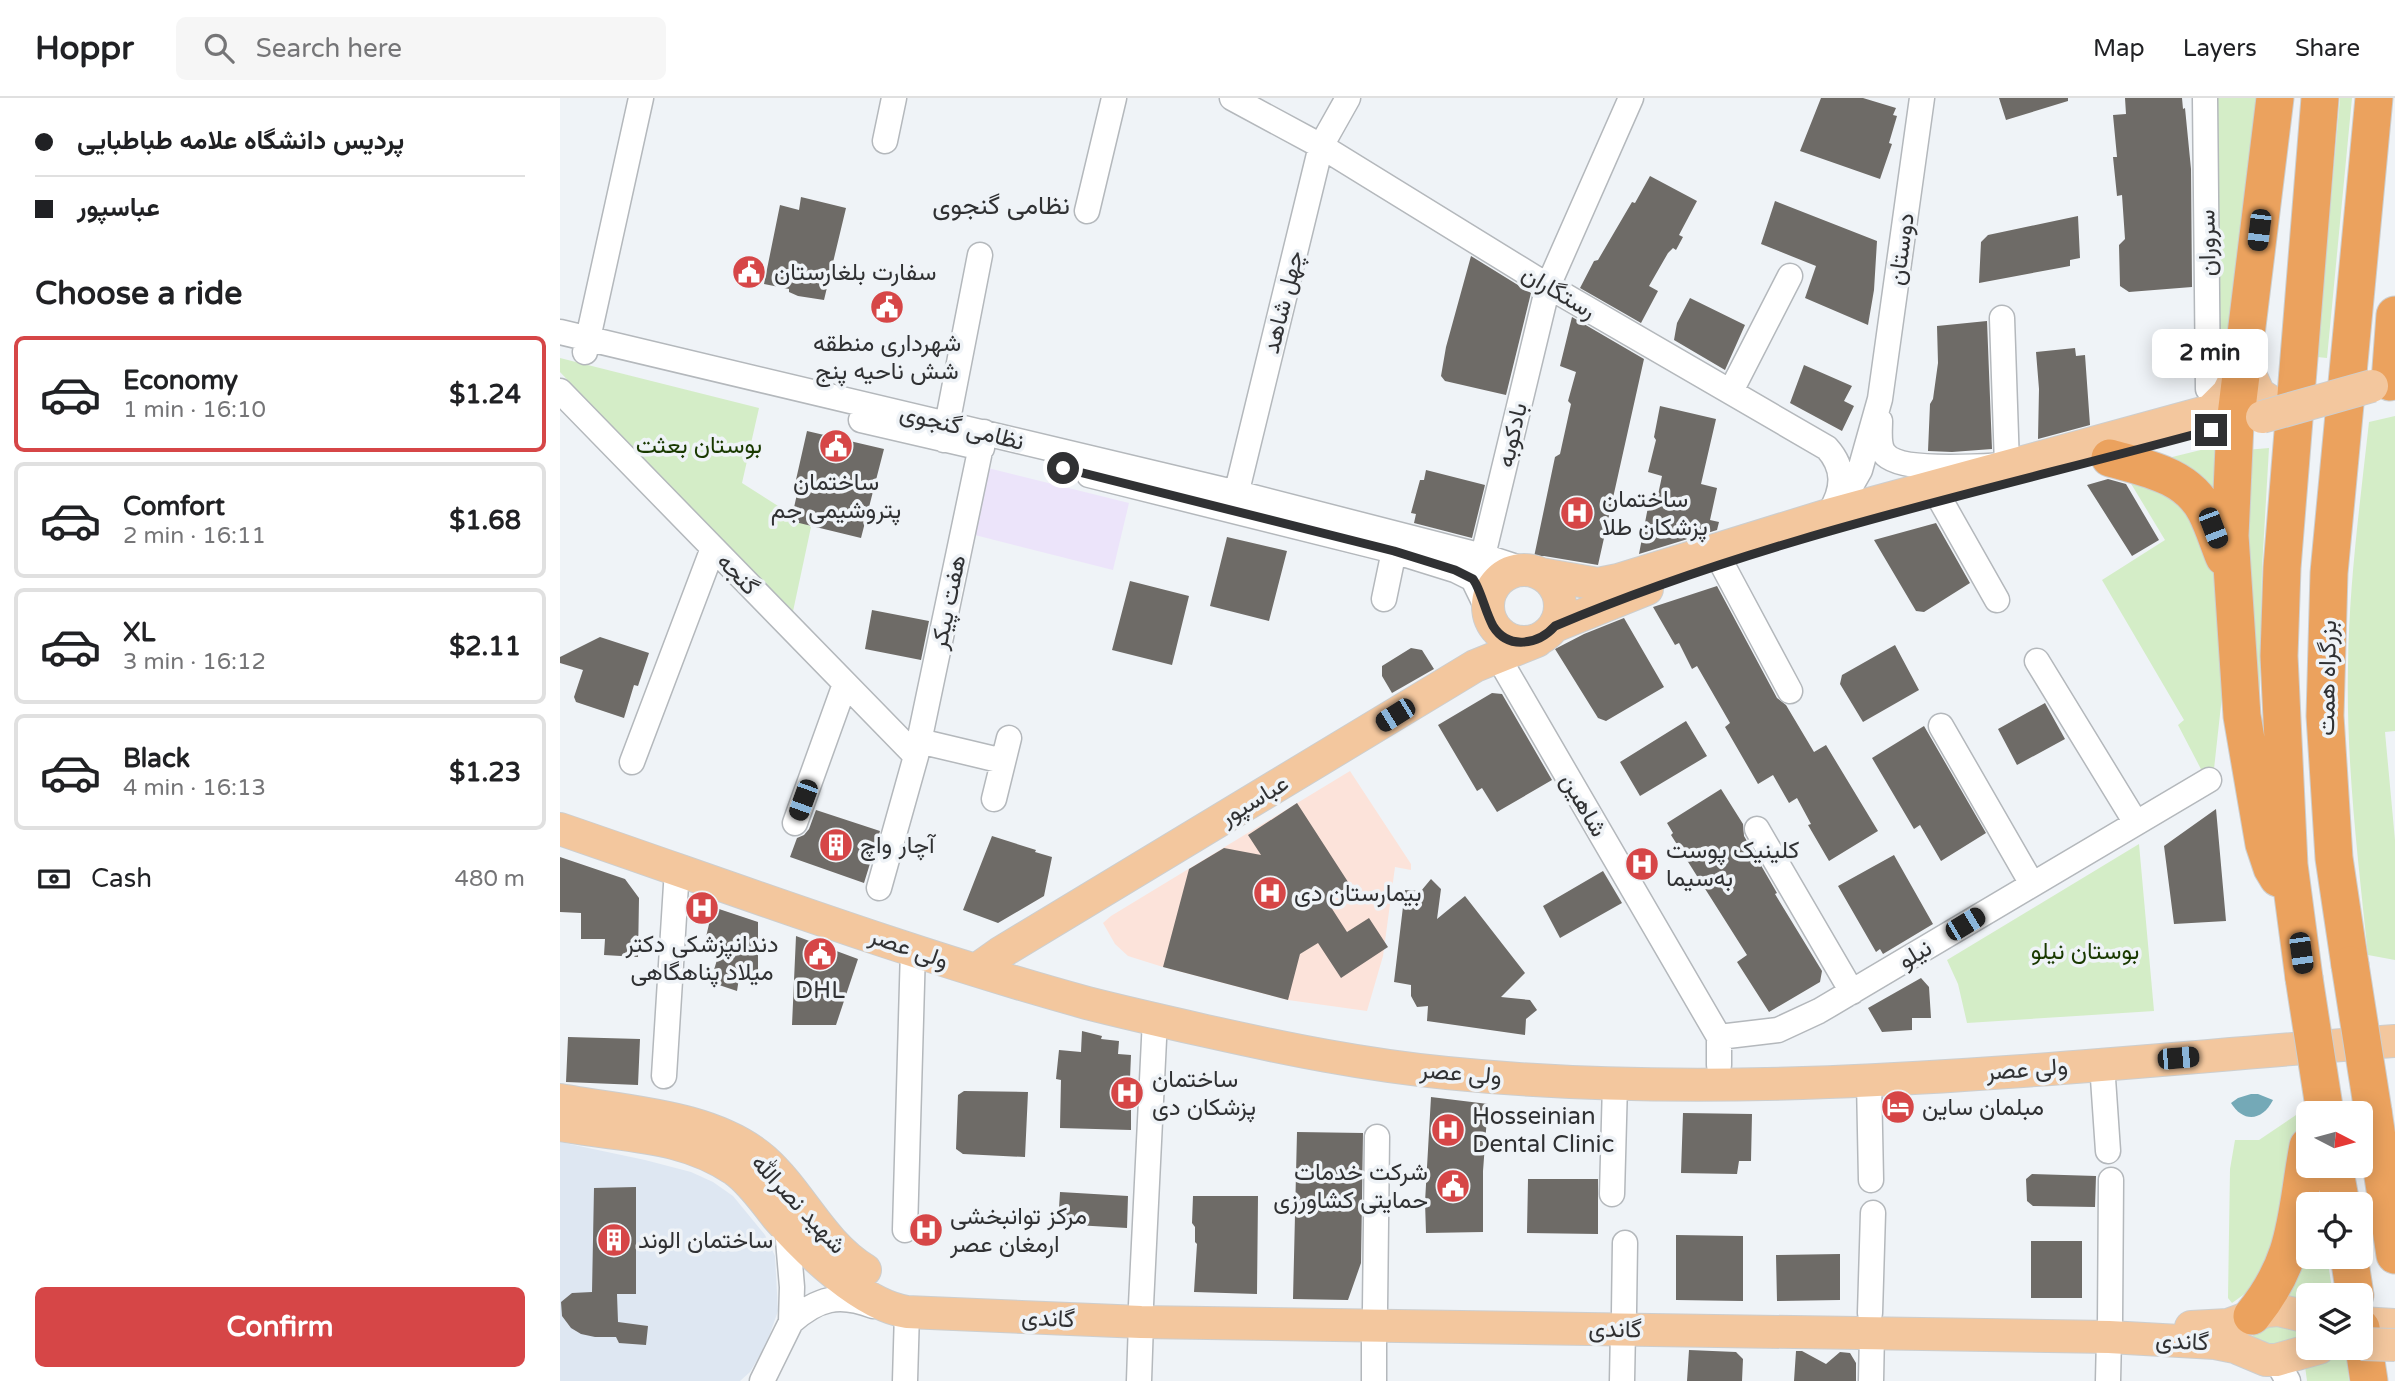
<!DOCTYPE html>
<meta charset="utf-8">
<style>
:root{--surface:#fff;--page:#f6f6f6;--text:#202124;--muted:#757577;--line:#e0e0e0;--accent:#d64647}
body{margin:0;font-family:"Varela Round",Vazirmatn,sans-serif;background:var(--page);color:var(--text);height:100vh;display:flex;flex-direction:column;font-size:26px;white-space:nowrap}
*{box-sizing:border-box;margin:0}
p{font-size:23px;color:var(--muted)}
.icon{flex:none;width:38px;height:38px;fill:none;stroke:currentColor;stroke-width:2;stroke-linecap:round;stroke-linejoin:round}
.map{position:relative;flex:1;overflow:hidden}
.side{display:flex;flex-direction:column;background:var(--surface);width:560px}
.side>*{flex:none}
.hud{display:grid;align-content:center;height:154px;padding:0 35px;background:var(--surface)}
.needle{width:46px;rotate:96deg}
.fabs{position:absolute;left:1736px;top:1003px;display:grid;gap:14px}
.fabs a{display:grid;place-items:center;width:77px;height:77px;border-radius:10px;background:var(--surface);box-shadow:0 4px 18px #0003;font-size:35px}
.end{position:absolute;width:32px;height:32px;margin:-16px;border:9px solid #303133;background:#fff;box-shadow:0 0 0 4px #fff}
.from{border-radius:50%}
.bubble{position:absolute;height:49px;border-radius:10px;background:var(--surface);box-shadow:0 4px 18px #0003;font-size:23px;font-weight:700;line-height:49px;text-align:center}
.car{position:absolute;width:21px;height:42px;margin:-21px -10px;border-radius:9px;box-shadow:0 0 5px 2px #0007;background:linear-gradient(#222 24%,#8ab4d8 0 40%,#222 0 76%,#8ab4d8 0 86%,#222 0)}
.hud b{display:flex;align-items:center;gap:24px;height:66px;font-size:26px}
.hud b+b{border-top:2px solid var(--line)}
.hud i{width:18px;height:18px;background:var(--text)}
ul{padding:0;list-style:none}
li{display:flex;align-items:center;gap:21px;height:116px;margin:0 14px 10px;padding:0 21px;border:4px solid var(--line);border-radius:10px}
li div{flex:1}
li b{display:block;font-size:26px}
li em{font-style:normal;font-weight:700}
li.active{border-color:var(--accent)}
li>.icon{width:63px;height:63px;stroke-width:1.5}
h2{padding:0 35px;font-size:32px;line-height:84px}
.pay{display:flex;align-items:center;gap:18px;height:77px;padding:0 35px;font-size:26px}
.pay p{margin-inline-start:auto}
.primary-button{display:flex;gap:14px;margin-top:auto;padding:14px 35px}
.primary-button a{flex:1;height:80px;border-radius:10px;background:var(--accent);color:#fff;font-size:28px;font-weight:700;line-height:80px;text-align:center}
header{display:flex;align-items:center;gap:42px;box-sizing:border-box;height:98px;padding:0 35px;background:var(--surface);border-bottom:2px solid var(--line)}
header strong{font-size:33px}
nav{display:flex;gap:38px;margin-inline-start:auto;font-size:24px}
.search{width:490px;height:63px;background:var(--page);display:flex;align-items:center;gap:18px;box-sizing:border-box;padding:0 24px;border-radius:10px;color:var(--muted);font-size:26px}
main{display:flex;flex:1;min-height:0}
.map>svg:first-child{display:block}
.built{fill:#dee7f2}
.education{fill:#ece4fa}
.medical{fill:#fce3da}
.green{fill:#d4edc7}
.water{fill:#74a9b7}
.building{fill:#6e6b67}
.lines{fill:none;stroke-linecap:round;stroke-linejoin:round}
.minor-casing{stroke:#b4b8bc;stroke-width:27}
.major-casing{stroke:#cdcece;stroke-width:34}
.highway-casing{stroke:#cdcece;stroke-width:39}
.minor{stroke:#fff;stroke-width:24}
.major{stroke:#f3c79e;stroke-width:32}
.highway{stroke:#eba25e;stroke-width:37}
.major-bridge-casing{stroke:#cdcece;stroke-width:34;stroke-linecap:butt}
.highway-bridge-casing{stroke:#cdcece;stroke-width:39;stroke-linecap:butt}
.major-bridge{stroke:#f3c79e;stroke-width:32}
.highway-bridge{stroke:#eba25e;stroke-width:37}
.route{stroke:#303133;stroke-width:9}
.labels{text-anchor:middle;stroke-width:7;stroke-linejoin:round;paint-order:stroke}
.street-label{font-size:24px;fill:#303133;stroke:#eff3f7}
.poi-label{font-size:24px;fill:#303133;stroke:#eff3f7;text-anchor:start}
.park-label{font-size:24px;fill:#193900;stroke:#eff3f7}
.neighbourhood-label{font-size:26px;fill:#303133;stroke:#eff3f7}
</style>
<header>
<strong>Hoppr</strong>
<div class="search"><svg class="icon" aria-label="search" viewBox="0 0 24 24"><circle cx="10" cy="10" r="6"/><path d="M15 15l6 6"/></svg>Search here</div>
<nav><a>Map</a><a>Layers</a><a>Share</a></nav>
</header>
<main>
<section class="side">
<div class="hud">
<b><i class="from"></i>پردیس دانشگاه علامه طباطبایی</b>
<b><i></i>عباسپور</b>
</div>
<h2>Choose a ride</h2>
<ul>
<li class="active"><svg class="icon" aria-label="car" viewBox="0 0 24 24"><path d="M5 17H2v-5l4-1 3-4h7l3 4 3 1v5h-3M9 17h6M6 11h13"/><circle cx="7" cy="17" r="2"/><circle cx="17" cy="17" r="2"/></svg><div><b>Economy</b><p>1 min · 16:10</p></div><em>$1.24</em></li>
<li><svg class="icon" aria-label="car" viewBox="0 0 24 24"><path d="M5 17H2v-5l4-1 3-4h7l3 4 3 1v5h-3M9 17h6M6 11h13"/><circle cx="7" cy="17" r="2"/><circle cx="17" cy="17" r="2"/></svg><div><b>Comfort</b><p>2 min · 16:11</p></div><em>$1.68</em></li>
<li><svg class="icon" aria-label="car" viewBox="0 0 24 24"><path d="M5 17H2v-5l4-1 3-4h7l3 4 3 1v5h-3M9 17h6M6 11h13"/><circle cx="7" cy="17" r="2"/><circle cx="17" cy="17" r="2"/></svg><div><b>XL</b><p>3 min · 16:12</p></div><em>$2.11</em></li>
<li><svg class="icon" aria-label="car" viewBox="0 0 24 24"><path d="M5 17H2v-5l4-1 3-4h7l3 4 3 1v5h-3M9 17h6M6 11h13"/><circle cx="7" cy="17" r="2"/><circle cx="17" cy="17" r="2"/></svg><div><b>Black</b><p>4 min · 16:13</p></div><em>$1.23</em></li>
</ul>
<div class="pay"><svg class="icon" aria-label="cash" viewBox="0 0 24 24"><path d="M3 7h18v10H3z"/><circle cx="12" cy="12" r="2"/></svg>Cash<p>480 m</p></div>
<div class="primary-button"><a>Confirm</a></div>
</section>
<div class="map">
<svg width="1835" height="1283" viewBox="0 0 1835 1283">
<rect width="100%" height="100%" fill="#eff3f7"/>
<path class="built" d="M0,1044L85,1062L131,1074L153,1084L173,1098L205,1137L215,1158L218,1213L206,1247L190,1274L180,1283H0Z"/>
<path class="education" d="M424,369L569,405L553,472L407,435Z"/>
<path class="medical" d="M790,673L851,766V772L835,769L823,858L807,913L728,902L603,869L568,858L555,846L543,825L551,818Z"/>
<path class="green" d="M1639,0H1701L1665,254L1648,256Z
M1780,0H1792L1767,260L1757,259Z
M0,260L199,310L182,385L251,429L232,518L0,274Z
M1835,318V633L1825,634L1835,742V862L1808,857C1798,761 1786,665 1788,569C1789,486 1800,405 1809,324Z
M1665,346L1663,428L1600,362Z
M1709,350L1702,471L1699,641L1686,548V352Z
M1567,379L1610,384L1656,455L1662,553V598L1654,671L1643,675L1618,627L1624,622L1542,482L1605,442Z
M1579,746L1594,913L1407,925L1398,886L1387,862Z
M1739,1015L1738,1043L1709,1169L1686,1195L1672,1205L1668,1200L1670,1071L1675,1042H1699Z
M1753,1068L1759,1106H1748V1158L1767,1159L1773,1197H1748V1210L1711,1201Z
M1702,1224L1748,1230V1241L1708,1253L1694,1245L1693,1236L1696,1227Z
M1762,1261H1787L1789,1283H1747L1745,1268Z"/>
<path class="water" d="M1691,996H1698L1713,1002C1703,1022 1684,1026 1671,1005L1678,1000Z"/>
<path class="building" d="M1261,0H1303L1336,10L1333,17L1337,18L1329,45L1332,46L1320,81L1240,53Z
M1439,0H1508V3L1446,22Z
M1565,0H1622L1623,11L1625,10L1631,71L1632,189L1569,194L1560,188L1559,147L1565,141L1562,97L1557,98L1553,59H1557L1553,17L1566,16Z
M1090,78L1137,103L1119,137L1123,139L1116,152L1113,150L1108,155L1089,188L1098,193L1081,225L1020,190L1034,163L1038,162L1072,104L1075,105Z
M241,99L286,110L264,202L238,198L229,194V191L204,186L220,107L239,112Z
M1215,103L1317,143L1314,192L1308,227L1245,200L1256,168L1201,146Z
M1518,118L1520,160L1510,162V168L1419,185L1421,144L1428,137Z
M911,158L971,195L946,297L885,283L881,278L886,249Z
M1130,200L1185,227L1165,272L1114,242L1117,225Z
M1012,219L1084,261L1038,467L984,458L974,459L995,359L1000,356L1011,306L1008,303L1016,274L1000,268Z
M1427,223L1432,351L1392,354L1368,353L1370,306L1373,301L1378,265L1377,228Z
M1515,250L1516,258L1525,257L1530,327L1478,341L1479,291L1476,254Z
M1244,267L1292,288L1284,303L1294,308L1282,333L1230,305Z
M1100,308L1156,321L1141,386L1157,390L1150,422L1159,424L1157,432L1079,456L1088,409L1095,411L1102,378L1088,374L1096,342L1094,339Z
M247,333L324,351L301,440L231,423L237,396L233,395Z
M866,372L925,387L912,440L854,425L856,416L851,415L860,382H864Z
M1548,381L1566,386L1599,442L1572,458L1527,387Z
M1376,425L1410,485L1364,514L1356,513L1314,442Z
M667,439L727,453L709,523L650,508Z
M570,483L629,498L612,567L552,552Z
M1157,488L1217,600L1226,607L1254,654L1266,647L1318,733L1269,763L1248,727L1251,726L1237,700L1229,705L1213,677L1198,686L1165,629L1170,625L1137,568L1132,571L1119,545L1115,547L1093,509Z
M312,512L369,523L361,562L305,551Z
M1064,520L1104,589L1046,623L1038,620L995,551L1024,536Z
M40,539L89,555L78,588L74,587L64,620L16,604L14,599L23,572L0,565V559Z
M1335,547L1359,592L1303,624L1280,586L1282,577Z
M851,550L862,552L874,571L832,595L822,578V568Z
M932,595L942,596L992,682L937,714L922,690L917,693L878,627Z
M1485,605L1505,641L1457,667L1438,631Z
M1126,623L1147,658L1080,698L1060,664Z
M1364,628L1426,735L1381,763L1360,727L1354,731L1312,660Z
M1161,691L1183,726L1184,738L1217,795L1215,796L1262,873L1260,884L1209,914L1177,864L1187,857L1111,737L1113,735L1107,725Z
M737,705L790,787L767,803L787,834L809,820L828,849L781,880L758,845L740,856L728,902L603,869L629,771L664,750L701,757L688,737Z
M1656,711L1666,823L1614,826L1604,748Z
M256,712L320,733L304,785L230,759L237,740L244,737L249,731Z
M432,738L476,752L475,754L492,759L484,798L438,825L403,812Z
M1334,757L1373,826L1323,856L1320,851L1316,854L1278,788Z
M0,759L65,781L79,800L78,859L44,857L45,841H21V815L0,814Z
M1043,773L1062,805L1000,840L983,808Z
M871,781L881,791L877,821L905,798L965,875L941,899L970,902L977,912L966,921L965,937L867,923L868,908L857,909L851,898V887L834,884L845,792L861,793Z
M153,809L198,824V882L179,880L177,893L159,887L153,875L157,862L153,860L155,853L151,852L153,846L148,844L149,839H146Z
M236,838L298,861L276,927H232Z
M1361,880L1369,889L1371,920H1352V932L1322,934L1308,910Z
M522,933L542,938L541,941L559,943L558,956L571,957L569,1004L571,1005V1032L500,1030L501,982L496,981L499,952L521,954Z
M8,939L80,941L78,987L6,984Z
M404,993L468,994L465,1059L403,1056L396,1051L398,997Z
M871,999L928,1006L923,1073V1134L866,1135L865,1104Z
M1123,1015L1192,1016L1191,1063H1179L1177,1076L1121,1075Z
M737,1034L803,1035L801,1165L788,1202L733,1201Z
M1472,1076L1536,1078L1535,1109L1473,1108L1467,1103L1466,1081Z
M968,1081H1038V1136L967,1135Z
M76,1089V1196H57L58,1224L88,1228L86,1247L59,1245L56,1239H35L21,1236L11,1230L2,1218L1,1204L12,1195L32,1194L34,1090Z
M500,1094L568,1098L567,1130L498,1126Z
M633,1098H698L697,1196L634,1194L637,1146L635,1144V1129L632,1125Z
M1116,1137L1183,1138V1203L1116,1202Z
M1471,1143H1522V1200H1471Z
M1280,1156V1202L1217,1203L1216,1157Z
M1129,1252L1176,1254L1183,1261L1182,1283H1127Z
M1236,1253H1242L1266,1266L1280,1254L1290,1255L1296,1265V1283H1234Z"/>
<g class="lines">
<g class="minor-casing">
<path id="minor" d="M672,0L761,48L988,188L1267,350C1285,370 1284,391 1270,414
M1645,0L1648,291
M325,43L334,0
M527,113L554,0
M0,234L677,395L923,458L966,472
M25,254L81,0
M0,293L356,658
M1171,293L1230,178
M301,322L422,350
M1320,323C1320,333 1318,347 1324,355C1338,375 1423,368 1447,367L1442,220
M384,342L420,157
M529,377L834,453L895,472L913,481L928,512
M1283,402L1300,372L1320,301L1362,0
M1381,403L1437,502
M673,409L761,48L788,0
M1162,466L1230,593
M919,474L988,188L1071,0
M824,501L834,453
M938,559L1159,939V967
M1477,563L1576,725
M1381,628L1472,786
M359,643L443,663
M72,664L153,450
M434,701L449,640
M235,725L285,586
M1197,731L1292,894
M319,790L356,658L424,334
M1159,939L1218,932L1259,913L1649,682
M1542,966L1548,1053
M104,978L117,771
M1309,983L1311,1082
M1052,1096L1055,986
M345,1132L353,851
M581,1207L595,921
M815,1211L817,1039
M1064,1214L1065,1145
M1310,1215L1313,1115
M231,1224C258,1200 279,1195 313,1208
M1550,1226L1551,1082
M1716,1262L1728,1283
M202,1283L231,1224L232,1189L227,1130
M345,1283L347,1214
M579,1283L581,1224
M814,1283V1228
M1062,1283L1063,1231
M1311,1283L1312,1234
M1548,1283L1549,1239"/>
</g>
<g class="major-casing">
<path id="major" d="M1684,263L1699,296L1725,313
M928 508a36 36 0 1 1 72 0a36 36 0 1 1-72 0Z
M981,476L1038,486L1058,482L1265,418L1650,313L1668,295L1680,271
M995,528L1087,491
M0,731C175,791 349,856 527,905C566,915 606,924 646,933C726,951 805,967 887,975C1203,1007 1520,966 1835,943
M416,872L440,855L915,568L977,543
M0,1002C64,1014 153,1017 204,1062C241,1095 261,1145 305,1172
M0,1027C62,1039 120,1035 175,1072C192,1084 205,1104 218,1120C247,1153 302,1207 347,1214L581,1224L1549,1239L1655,1245L1675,1249L1706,1262H1716L1759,1250
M1801,1225L1835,1227
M1631,1229L1668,1227L1706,1213L1718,1212L1748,1219"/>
</g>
<g class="highway-casing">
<path id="highway" d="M1715,0L1675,326L1670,438L1682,618L1704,746L1712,770L1718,780
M1830,284L1835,217
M1550,360C1585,370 1628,377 1646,414C1653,428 1658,444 1664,459
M1790,867L1774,760L1765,618L1769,475L1814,0
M1744,880L1729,767L1719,558L1722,470L1760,0
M1813,1013L1835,1157
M1774,1068L1781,1106
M1789,1158L1795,1197
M1692,1218C1739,1160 1735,1117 1748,1048
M1801,1230L1809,1283"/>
</g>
<use href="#minor" class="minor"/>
<use href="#major" class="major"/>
<use href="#highway" class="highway"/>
<g class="major-bridge-casing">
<path id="major-bridge" d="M1702,319L1812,288
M1801,1246L1835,1247"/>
</g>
<g class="highway-bridge-casing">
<path id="highway-bridge" d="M1790,867L1813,1013
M1744,880L1765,1015"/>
</g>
<use href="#major-bridge" class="major-bridge"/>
<use href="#highway-bridge" class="highway-bridge"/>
</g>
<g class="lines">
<path class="route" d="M503,370L834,453L895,472L913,481L916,486C923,500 926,515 933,528C948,552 978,547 995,528C1205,439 1431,392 1651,332"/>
</g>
<defs>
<g id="civic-disc" transform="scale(1.75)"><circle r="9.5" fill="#d64647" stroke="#eff3f7"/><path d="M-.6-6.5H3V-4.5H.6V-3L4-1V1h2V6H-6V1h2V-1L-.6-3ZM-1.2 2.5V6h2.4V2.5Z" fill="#fff"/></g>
<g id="hospital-disc" transform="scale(1.75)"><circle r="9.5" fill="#d64647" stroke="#eff3f7"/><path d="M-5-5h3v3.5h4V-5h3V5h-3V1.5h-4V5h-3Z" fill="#fff"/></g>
<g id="building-disc" transform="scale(1.75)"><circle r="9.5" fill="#d64647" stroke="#eff3f7"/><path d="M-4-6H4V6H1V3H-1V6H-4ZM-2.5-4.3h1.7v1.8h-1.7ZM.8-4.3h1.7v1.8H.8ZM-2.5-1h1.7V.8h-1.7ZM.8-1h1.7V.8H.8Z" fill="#fff"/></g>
<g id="hotel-disc" transform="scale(1.75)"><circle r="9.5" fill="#d64647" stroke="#eff3f7"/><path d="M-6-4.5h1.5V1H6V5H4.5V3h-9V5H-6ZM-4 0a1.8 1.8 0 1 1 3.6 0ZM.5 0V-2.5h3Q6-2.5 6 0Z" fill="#fff"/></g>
</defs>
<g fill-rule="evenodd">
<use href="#civic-disc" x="189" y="174"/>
<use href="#civic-disc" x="327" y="209"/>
<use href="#civic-disc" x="276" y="348"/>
<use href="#hospital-disc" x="1017" y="415"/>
<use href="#building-disc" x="276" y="747"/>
<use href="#hospital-disc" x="1082" y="766"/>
<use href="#hospital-disc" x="710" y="795"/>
<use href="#hospital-disc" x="142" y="810"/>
<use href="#civic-disc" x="260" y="856"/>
<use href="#hospital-disc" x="567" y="995"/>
<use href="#hotel-disc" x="1338" y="1009"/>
<use href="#hospital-disc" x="888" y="1032"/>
<use href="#civic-disc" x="893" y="1088"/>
<use href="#hospital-disc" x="366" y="1132"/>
<use href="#building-disc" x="54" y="1142"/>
</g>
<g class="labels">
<g class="street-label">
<text transform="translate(1647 145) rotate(-91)" y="8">سروران</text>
<text transform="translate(1341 151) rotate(-82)" y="8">دوستان</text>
<text transform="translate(999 194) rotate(31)" y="8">رستگاران</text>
<text transform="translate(723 204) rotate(-76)" y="8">چهل شاهد</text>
<text transform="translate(402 329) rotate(14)" y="8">نظامی گنجوی</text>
<text transform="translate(952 337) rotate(-77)" y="8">بادکوبه</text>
<text transform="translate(178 476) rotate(46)" y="8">گنجه</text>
<text transform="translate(388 504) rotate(-78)" y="8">هفت پیکر</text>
<text transform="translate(1767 580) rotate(-89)" y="8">بزرگراه همت</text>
<text transform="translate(694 702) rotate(-31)" y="8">عباسپور</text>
<text transform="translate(1024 707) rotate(60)" y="8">شاهین</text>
<text transform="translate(349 850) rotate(19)" y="8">ولی عصر</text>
<text transform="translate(1355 856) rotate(-31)" y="8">نیلو</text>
<text transform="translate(1467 971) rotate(-4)" y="8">ولی عصر</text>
<text transform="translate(901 975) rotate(5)" y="8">ولی عصر</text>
<text transform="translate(239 1106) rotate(47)" y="8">شهید نصرالله</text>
<text transform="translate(488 1220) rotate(3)" y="8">گاندی</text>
<text transform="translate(1055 1231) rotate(1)" y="8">گاندی</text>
<text transform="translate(1622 1243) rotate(3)" y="8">گاندی</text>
</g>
<g class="poi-label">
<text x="214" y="182">سفارت بلغارستان</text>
<text x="327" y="253" text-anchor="middle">شهرداری منطقه<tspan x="327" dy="28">شش ناحیه پنج</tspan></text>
<text x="276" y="392" text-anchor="middle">ساختمان<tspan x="276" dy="28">پتروشیمی جم</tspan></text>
<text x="1042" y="409">ساختمان<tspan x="1042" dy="28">پزشکان طلا</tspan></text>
<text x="300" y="755">آچار واچ</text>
<text x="1106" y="760">کلینیک پوست<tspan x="1106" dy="28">به‌سیما</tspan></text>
<text x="734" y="803">بیمارستان دی</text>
<text x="142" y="854" text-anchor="middle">دندانپزشکی دکتر<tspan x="142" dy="28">میلاد پناهگاهی</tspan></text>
<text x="260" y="900" text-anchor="middle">DHL</text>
<text x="592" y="989">ساختمان<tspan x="592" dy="28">پزشکان دی</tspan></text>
<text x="1362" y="1017">مبلمان ساین</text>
<text x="912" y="1026">Hosseinian<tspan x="912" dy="28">Dental Clinic</tspan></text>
<text x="868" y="1082" text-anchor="end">شرکت خدمات<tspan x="868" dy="28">حمایتی کشاورزی</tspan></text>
<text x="390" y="1126">مرکز توانبخشی<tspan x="390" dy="28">ارمغان عصر</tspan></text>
<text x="78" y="1150">ساختمان الوند</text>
</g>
<g class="park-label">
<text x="139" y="355">بوستان بعثت</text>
<text x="1525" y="861">بوستان نیلو</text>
</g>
<g class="neighbourhood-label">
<text x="441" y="116">نظامی گنجوی</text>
</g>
</g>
</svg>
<div class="fabs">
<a><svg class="needle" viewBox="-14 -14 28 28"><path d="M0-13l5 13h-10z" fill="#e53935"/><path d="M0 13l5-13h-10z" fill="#757577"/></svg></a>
<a><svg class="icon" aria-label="locate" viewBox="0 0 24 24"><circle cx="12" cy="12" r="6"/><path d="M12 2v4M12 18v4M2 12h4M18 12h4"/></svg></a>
<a><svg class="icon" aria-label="layers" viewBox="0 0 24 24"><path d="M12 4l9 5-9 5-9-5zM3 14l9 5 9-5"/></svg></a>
</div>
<i class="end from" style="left:503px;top:370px"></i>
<i class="end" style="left:1651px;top:332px"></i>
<div class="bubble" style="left:1592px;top:231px;width:116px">2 min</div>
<i class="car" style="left:1699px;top:132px;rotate:187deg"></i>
<i class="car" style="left:1653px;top:430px;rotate:159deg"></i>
<i class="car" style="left:835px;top:617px;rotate:238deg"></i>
<i class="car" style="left:243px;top:702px;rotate:200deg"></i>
<i class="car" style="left:1405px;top:826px;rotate:59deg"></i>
<i class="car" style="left:1741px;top:855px;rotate:172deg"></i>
<i class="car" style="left:1618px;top:960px;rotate:85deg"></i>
</div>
</main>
